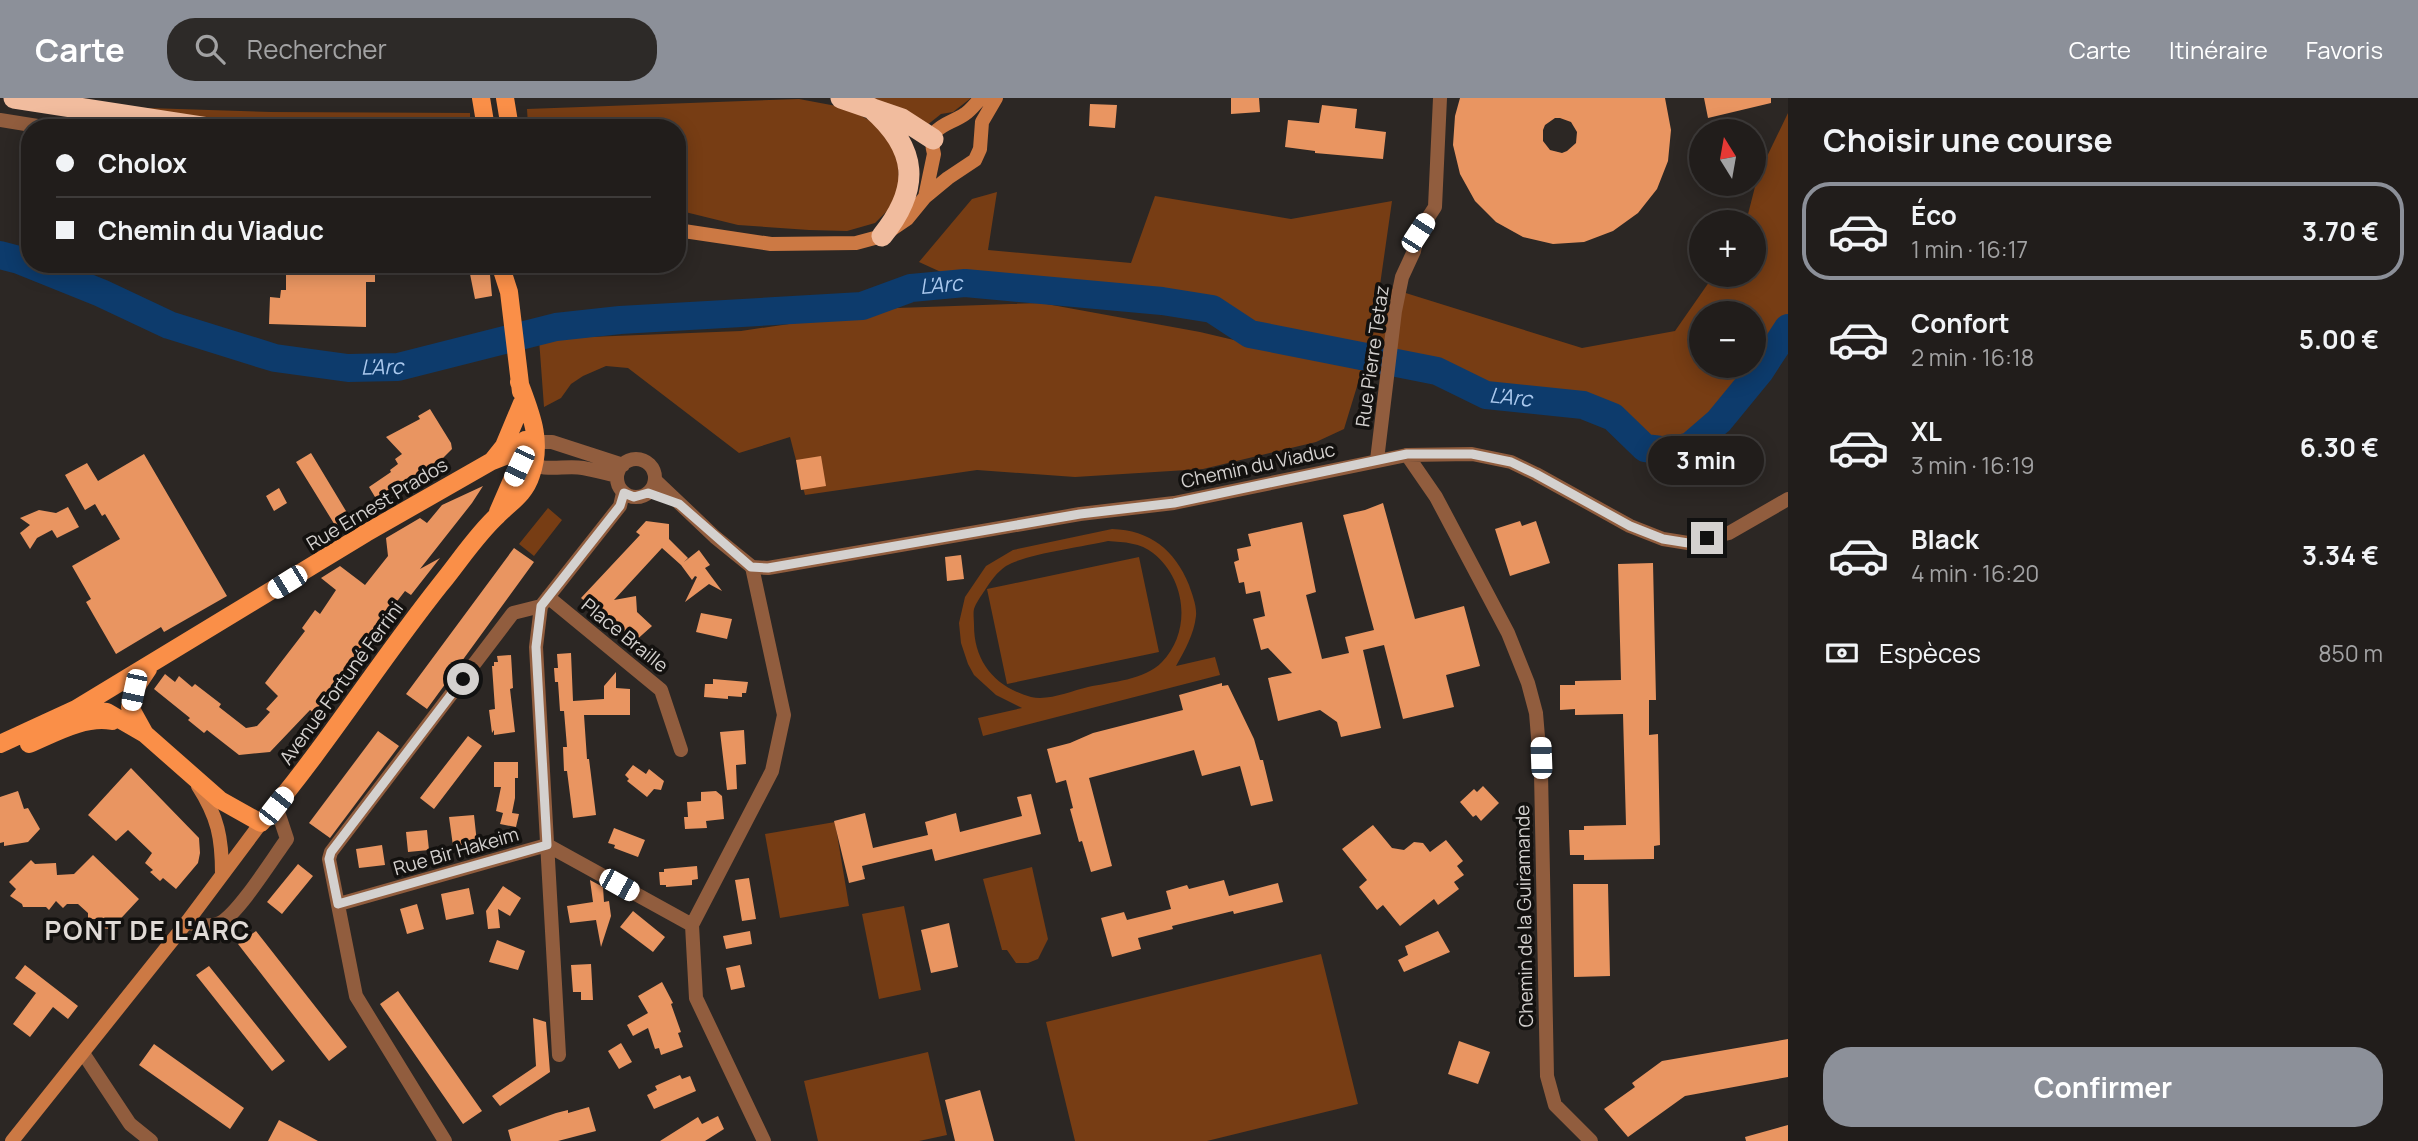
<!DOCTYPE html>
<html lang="fr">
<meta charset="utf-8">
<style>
:root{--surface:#211d1b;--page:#2d2a28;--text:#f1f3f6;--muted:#a2a2a3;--line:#3e3b3a;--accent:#8c9099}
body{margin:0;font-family:Manrope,sans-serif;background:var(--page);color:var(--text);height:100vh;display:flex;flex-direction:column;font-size:26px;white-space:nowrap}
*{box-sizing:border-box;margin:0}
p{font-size:23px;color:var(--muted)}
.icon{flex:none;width:38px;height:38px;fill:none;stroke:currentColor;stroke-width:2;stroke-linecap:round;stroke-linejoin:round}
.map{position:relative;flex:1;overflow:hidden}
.sheet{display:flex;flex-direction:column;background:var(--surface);width:630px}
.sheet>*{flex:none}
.hud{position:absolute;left:21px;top:21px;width:665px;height:154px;border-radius:28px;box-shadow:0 4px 18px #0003,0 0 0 2px var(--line);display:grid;align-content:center;height:154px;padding:0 35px;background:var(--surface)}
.needle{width:46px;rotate:349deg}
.tools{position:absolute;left:1689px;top:21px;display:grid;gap:14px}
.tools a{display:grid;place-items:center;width:77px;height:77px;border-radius:50%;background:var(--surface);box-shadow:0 4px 18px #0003,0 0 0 2px var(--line);font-size:35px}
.end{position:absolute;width:32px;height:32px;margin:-16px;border:9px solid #d4d1cf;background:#111;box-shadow:0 0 0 4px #111}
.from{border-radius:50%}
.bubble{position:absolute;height:49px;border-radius:24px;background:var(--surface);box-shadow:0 4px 18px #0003,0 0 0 2px var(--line);font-size:23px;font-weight:700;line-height:49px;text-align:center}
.car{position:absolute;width:21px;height:42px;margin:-21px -10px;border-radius:9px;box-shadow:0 0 5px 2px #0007;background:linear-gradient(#fff 24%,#345 0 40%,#fff 0 76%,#345 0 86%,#fff 0)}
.hud b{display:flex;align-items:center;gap:24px;height:66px;font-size:26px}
.hud b+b{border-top:2px solid var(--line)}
.hud i{width:18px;height:18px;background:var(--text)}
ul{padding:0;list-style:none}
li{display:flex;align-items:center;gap:21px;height:98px;margin:0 14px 10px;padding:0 21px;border:4px solid transparent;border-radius:28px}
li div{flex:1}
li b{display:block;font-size:26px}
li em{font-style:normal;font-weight:700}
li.selected{border-color:var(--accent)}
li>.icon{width:63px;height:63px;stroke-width:1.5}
h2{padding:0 35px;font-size:32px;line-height:84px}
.pay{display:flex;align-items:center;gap:18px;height:77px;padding:0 35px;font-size:26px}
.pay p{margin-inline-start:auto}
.button{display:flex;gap:14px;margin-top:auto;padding:14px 35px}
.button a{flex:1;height:80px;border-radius:28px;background:var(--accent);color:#fff;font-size:28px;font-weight:700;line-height:80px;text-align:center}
header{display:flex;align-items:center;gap:42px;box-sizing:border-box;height:98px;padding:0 35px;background:var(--accent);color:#fff}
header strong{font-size:33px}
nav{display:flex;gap:38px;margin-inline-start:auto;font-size:24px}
.search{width:490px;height:63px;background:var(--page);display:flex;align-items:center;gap:18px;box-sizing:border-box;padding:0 24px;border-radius:28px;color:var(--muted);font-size:26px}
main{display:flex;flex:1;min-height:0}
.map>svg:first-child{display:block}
.green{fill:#773d14;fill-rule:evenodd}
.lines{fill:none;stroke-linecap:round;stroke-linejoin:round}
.river{stroke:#0d3b6c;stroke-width:28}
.building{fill:#e99561;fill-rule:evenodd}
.minor{stroke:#915d3e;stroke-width:14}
.tertiary{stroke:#915d3e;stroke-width:14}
.secondary{stroke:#cc7944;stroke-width:14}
.primary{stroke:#fa8f48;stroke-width:18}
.motorway{stroke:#f1bc9e;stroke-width:21}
.route{stroke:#d4d1cf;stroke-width:9}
.labels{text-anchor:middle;stroke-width:7;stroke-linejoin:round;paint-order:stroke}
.street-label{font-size:19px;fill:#d4d1cf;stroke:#13110f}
.water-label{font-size:21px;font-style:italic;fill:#aac8ed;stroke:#13110f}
.district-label{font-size:26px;font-weight:bold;letter-spacing:2px;fill:#e0dad6;stroke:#13110f}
</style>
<header>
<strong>Carte</strong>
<div class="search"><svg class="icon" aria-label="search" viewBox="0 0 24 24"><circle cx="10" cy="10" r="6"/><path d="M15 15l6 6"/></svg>Rechercher</div>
<nav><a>Carte</a><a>Itinéraire</a><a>Favoris</a></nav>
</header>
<main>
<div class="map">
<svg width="1788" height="1043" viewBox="0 0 1788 1043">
<rect width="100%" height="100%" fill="#2c2724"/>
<path class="green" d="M868,0H971L953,14L941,16L926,28Z
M799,1L847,10L883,30L898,56L899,89L889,111L875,125L847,133L809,132L738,127L677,112V30H531L528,28L527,11Z
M116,9L271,14L470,15V30H250Z
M1788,15V230L1760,273L1719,323L1690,348L1669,353L1645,350L1613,319L1583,307L1484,296L1437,273L1250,236L1212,211L965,185L919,164L972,101L997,94L988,152L1131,165L1155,98L1291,121L1392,103L1380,187L1582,250L1675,233L1714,177H1754V124H1746L1758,77ZM1701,215H1754V268H1701Z
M1041,205L1200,234L1362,272L1344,331L1316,344L1203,371L1075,379L977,372L805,397L790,339L739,355L628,270L606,268L583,278L571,286L561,300L544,309L539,241L741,233L897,210Z
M548,410L562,422L534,458L519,446Z
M1112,431C1150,432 1175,452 1189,487C1192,496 1197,508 1196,518C1194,536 1185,552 1176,568L1215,559L1220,577L983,638L978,620L1022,610L996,597L974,577L968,566L961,545L959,525L965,499L986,468L1013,452ZM1108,443C1124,444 1141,445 1153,455C1186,481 1192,533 1162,564C1145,582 1111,584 1088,589C1071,593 1049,603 1031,599C995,589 974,564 974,527C974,522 973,515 974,511C976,505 981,498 985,492C990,484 997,474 1006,468C1026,456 1082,449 1108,443Z
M1139,459L1159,554L1007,586L987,491Z
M835,724L849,808L780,820L765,736Z
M1032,769L1048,841L1038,861L1028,865H1016L1007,852H1002L983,781Z
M904,808L921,892L879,901L862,816Z
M1321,856L1358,1006L1207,1043H1075L1046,924Z
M928,954L947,1037L919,1043H818L804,983Z"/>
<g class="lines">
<path class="river" id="s1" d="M0,157L19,162L101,195L169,227L275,260L348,270L398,269L556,229L620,222L862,208L911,190L965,185L1162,203L1212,211L1250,236L1437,273L1486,297L1583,307L1613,319L1645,350L1669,353L1690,348L1719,323L1760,273L1788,230"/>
</g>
<path class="building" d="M1231,0H1259L1260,14L1231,16Z
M1460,0H1665L1671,32L1668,63L1657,91L1638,115L1613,133L1584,144L1553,146L1523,139L1496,124L1475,103L1460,76L1453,47L1455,18ZM1555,20H1560L1571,24L1577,34L1576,45L1567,53L1562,55L1550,52L1543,43V32L1545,27Z
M1704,0H1771V5L1708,20Z
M1090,6L1117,7L1115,30L1089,28Z
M1322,7L1357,11L1355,30L1386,34L1383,61L1315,55V53L1285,49L1288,22L1319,25Z
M286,166H375V184H366V229L269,226L270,199L280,200L281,192H286Z
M468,166H489L492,198L475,201Z
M430,311L451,345L452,351L435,368L378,404L369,389L391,374L390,372L398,366L395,361L402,356L386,339L420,321L418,318Z
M311,355L352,423L338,432L296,364Z
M144,356L227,498L164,534L161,529L116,556L86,504L91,501L72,468L120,441L105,416L102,418L95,406L85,412L65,377L87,365L98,383Z
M821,358L826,388L801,392L796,362Z
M483,388L472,405L420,471L440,460L411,497L405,493L378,528L380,530L373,540L370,538L320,604L322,605L314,615L310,612L270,654L239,657L207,632L204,635L188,622L190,620L154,591L165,576L175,584L179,578L192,589L195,586L221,606L219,609L246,630L257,628L270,614L266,611L278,598L265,585L305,533L302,530L315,512L320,516L336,492L321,480L340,468L365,487L388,458L386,440L420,420L427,425L442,407Z
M279,390L287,405L274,413L266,398Z
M1383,405L1415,521L1464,508L1480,568L1446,577L1454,609L1403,621L1384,547L1363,552L1381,630L1341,639L1337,624L1320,612L1278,623L1268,580L1292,575L1268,550L1261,552L1253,521L1265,518L1260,493L1246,496L1244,484L1239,485L1234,464L1239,462L1237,451L1251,448L1248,436L1302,424L1316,494L1306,497L1322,561L1349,555L1345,539L1374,532L1343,417L1365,412Z
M68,409L79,429L57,440L52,432L37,440L30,451L20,435L30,427L20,420L39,412L56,415Z
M646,423L669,426V441L688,460L684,464L699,452L710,467L705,470L722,493L709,486L685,504L697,479L695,478L692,482L681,467L662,450L614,502L636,498L637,514L652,528L633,545L581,500L640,437L636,434Z
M1520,423L1522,428L1536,423L1550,465L1510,478L1495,431Z
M514,450L534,464L427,611L406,596Z
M961,457L964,481L947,483L945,459Z
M1653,465L1656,602H1649V637L1658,636L1660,747L1654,748V761L1584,762V757H1570L1569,732H1584V728L1626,727L1623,616L1575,617V611L1560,612V587H1575V583L1621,582L1618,466Z
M701,515L732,521L727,541L696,534Z
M571,555L573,603L604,601V588L616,574V590L630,591V617H584L587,661H589L596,717L573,720L567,673H564L563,649H567L564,613H560L558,584H555L554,570H558L557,556Z
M511,557L513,590L510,591L515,634L494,637V632L492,635L489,612L495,611L492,568H494V564H498L497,558Z
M713,581L748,584L746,595H742V599L728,598V601L704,599L705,586H713Z
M1222,585V588L1228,587L1254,641L1260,662H1263L1273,703L1251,708L1240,668L1202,678L1194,652L1089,680L1112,768L1091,774L1082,743L1079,744L1070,711L1073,710L1066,682L1056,685L1047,651L1070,645L1093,635L1183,612L1179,597Z
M744,632L746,666L736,667L737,691L727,692L720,634Z
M378,633L399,648L330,740L309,725Z
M468,638L482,648L434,711L420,700Z
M494,664H518V680H515V700L512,715L519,716L516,729L500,726L503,715L496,713L501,689H494Z
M633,667L646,676L649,671L664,683L661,692L654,691L647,699L627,683L629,681L625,677Z
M131,670L199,740L200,755L198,765L176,791L163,780L160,783L150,774L153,772L145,765L152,755L128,732L116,743L88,717Z
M1483,688L1499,705L1481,723L1476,717L1473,719L1460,704L1474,691L1477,694Z
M18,693L24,711L28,710L40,731L28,744L4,748V744L0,745V699Z
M716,693L722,698L724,721L706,723L707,730L685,731L684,719H688L687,704L701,703V694Z
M1031,696L1041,736L935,763L932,751L862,768L865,781L849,785L834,723L865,715L873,750L928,737L925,724L956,715L960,734L1022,718L1017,699Z
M474,717L477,745L453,748L449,719Z
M1373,727L1392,750L1404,752L1414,744L1423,745L1430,754L1446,742L1463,763L1457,768L1464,777L1454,784L1459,791L1438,807L1434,801L1400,828L1383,807L1377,812L1359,789L1367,782L1342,751Z
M614,730L645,742L638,759L614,750L615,747L608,745Z
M427,732L429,752L408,754L406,734Z
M382,747L385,767L359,770L356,751Z
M93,757L139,801L111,831L98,830V821H88V815L78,806H67L63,810L56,803L49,812L46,809H23L22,806L10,798L16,791L9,784L31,762L35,766L56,765L57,777L74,776Z
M298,766L313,778L282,816L267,804Z
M697,768L698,781L692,782V787L666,789V787H660L659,774H664V771Z
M749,780L756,821L742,823L735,782Z
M590,782L603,789L604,804L609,803L611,818L601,849L596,822L570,825L567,808L593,804Z
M1224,782L1229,798L1278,785L1283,804L1234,816L1233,813L1172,828L1173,831L1138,840L1141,851L1112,859L1101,820L1124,814L1127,822L1171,811L1166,793L1187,787L1189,791Z
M1573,786H1608L1610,878L1574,879Z
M503,788L521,800L510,818L498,811L500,830L488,831L486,813Z
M469,790L474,816L446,822L441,796Z
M417,806L424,831L407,836L400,811Z
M633,813L665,839L653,854L620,829Z
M949,825L958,869L931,875L921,832Z
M256,833L347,949L329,963L238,846Z
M750,833L752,846L726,851L723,838Z
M1438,833L1450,854L1404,874L1398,862L1408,857L1405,848Z
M497,842L525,853L518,872L489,864Z
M591,866L593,902H581V894H573L571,867Z
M25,867L78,908L68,921L53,909L30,939L13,926L36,895L15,880Z
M740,867L745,889L731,892L726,870Z
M209,868L285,963L272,973L196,877Z
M662,884L673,905L671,906L681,934L678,935L683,949L661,957L659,950L655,951L648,930L633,938L627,927L648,915L638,898Z
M398,893L482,1013L463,1026L380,906Z
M533,920L546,924L550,974L500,1008L492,998L536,968Z
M1788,941V979L1685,998L1628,1039L1604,1011L1635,989L1632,985L1662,963Z
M1459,943L1490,954L1478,986L1448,976Z
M621,945L632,964L619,971L608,953Z
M154,946L244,1010L230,1031L139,967Z
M680,977L682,981L690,978L696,993L654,1011L647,997L657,992L655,988Z
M980,992L994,1043H955L945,1002Z
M589,1009L596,1033L558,1043H511L508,1032L556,1015L568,1012V1015Z
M718,1018L724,1031L705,1043H660L698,1019L702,1026Z
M279,1022L318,1043H268Z
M1788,1027V1043H1746L1745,1039Z"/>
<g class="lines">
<path class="minor" d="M1407,357L1436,399L1508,535L1528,585L1536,615L1541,675L1547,978L1555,1007L1591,1043
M1407,357L1472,356L1511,364L1536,376L1630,428L1663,441L1688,445L1729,435L1788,401
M752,469L784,617L772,673L692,827L696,900L764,1043
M548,499L661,592L681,652
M541,508L536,549L559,957
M339,806L547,747L692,827
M187,824C196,828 210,829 220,825C239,815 273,760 287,741L276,708
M83,955L130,1026L151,1043
M445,1043L356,898L329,761L331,754L513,515L541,508L620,408L623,395"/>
<path class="tertiary" d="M0,22L50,30
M617 380a19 19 0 1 1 38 0a19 19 0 1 1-38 0Z
M1377,362L1395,213L1402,179L1414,153L1418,135L1435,109L1440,0
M617,378C606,375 594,372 583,370C559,366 533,380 523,351L537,344H552L623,367
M655,382L715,439L752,469L768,470L1080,416L1174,405L1407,357"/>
<path class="secondary" d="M925,99L934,56C926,27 948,28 965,16C971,12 976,5 981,0
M677,132L771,146L856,145L882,138L907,121L925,99L948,80L975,62L980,51L982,24L996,0
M198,688C218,719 222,740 222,776
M12,1043L187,824L261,725"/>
<path class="primary" d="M481,0L486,30
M505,0L510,30
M500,166L509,194L521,294
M492,363L504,348L522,305
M498,414L518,368L525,342
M76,611L107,614L145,636L220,702L261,725C326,649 378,565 440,487C459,464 476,437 498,417C511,404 525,396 531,377C543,343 531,316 519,284
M145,636L130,609L134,592L148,571
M0,646L76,611L366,435L492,363L523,351
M29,646C55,635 84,618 112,623"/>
<path class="motorway" d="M14,0L208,30
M841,0L902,21L933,41
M871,10C918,51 921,90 882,138"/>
</g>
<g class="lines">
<path class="route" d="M463,581L331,754L329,761L338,806L547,747L536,549L541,508L620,408L624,395L634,399L648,395L679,406L751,469L768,470L1080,416L1174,405L1407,356H1472L1511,364L1536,376L1630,428L1663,441L1688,445L1707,440"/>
</g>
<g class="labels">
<g class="street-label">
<text transform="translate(1372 258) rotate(-82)" y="7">Rue Pierre Tetaz</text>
<text transform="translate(1258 367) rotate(-12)" y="7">Chemin du Viaduc</text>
<text transform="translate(377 406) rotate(-31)" y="7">Rue Ernest Prados</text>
<text transform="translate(625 537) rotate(39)" y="7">Place Braille</text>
<text transform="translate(341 585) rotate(-54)" y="7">Avenue Fortuné Ferrini</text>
<text transform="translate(456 753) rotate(-16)" y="7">Rue Bir Hakeim</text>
<text transform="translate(1524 818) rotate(-91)" y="7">Chemin de la Guiramande</text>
</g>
<g class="water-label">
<text dy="7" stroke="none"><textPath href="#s1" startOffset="970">L'Arc</textPath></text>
<text dy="7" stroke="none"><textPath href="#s1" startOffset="402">L'Arc</textPath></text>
<text dy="7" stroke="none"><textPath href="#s1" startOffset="1558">L'Arc</textPath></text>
</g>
<g class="district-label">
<text x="148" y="842">PONT DE L'ARC</text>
</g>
</g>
</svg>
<div class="tools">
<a><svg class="needle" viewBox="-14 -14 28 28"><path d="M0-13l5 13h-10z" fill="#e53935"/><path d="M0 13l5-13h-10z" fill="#a2a2a3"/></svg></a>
<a>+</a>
<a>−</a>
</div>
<i class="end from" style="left:463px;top:581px"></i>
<i class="end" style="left:1707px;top:440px"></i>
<div class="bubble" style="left:1648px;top:338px;width:116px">3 min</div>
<i class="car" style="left:1418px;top:135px;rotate:33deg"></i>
<i class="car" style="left:519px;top:368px;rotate:205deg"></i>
<i class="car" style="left:287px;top:484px;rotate:238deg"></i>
<i class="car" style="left:134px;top:592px;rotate:192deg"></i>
<i class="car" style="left:1541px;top:660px;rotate:358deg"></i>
<i class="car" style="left:276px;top:708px;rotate:38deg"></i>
<i class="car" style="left:619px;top:787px;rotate:119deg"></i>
<div class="hud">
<b><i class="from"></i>Cholox</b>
<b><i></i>Chemin du Viaduc</b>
</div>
</div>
<section class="sheet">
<h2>Choisir une course</h2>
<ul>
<li class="selected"><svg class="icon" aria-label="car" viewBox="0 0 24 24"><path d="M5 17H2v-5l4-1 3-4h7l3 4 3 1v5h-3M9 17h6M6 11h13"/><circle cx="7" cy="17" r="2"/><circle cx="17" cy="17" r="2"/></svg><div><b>Éco</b><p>1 min · 16:17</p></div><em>3.70 €</em></li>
<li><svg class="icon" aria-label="car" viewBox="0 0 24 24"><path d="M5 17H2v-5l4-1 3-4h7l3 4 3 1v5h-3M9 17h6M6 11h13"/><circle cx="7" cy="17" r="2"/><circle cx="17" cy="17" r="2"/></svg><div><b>Confort</b><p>2 min · 16:18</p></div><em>5.00 €</em></li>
<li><svg class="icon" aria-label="car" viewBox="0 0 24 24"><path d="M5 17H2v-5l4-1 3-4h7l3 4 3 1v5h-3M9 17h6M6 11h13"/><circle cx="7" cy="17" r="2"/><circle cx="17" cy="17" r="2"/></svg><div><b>XL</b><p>3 min · 16:19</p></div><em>6.30 €</em></li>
<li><svg class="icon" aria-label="car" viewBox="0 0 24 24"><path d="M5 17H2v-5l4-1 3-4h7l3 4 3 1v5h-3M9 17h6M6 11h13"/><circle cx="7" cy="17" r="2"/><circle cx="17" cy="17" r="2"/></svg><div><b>Black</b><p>4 min · 16:20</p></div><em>3.34 €</em></li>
</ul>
<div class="pay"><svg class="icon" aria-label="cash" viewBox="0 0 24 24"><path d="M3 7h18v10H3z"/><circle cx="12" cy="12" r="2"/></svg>Espèces<p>850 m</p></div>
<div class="button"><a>Confirmer</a></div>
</section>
</main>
